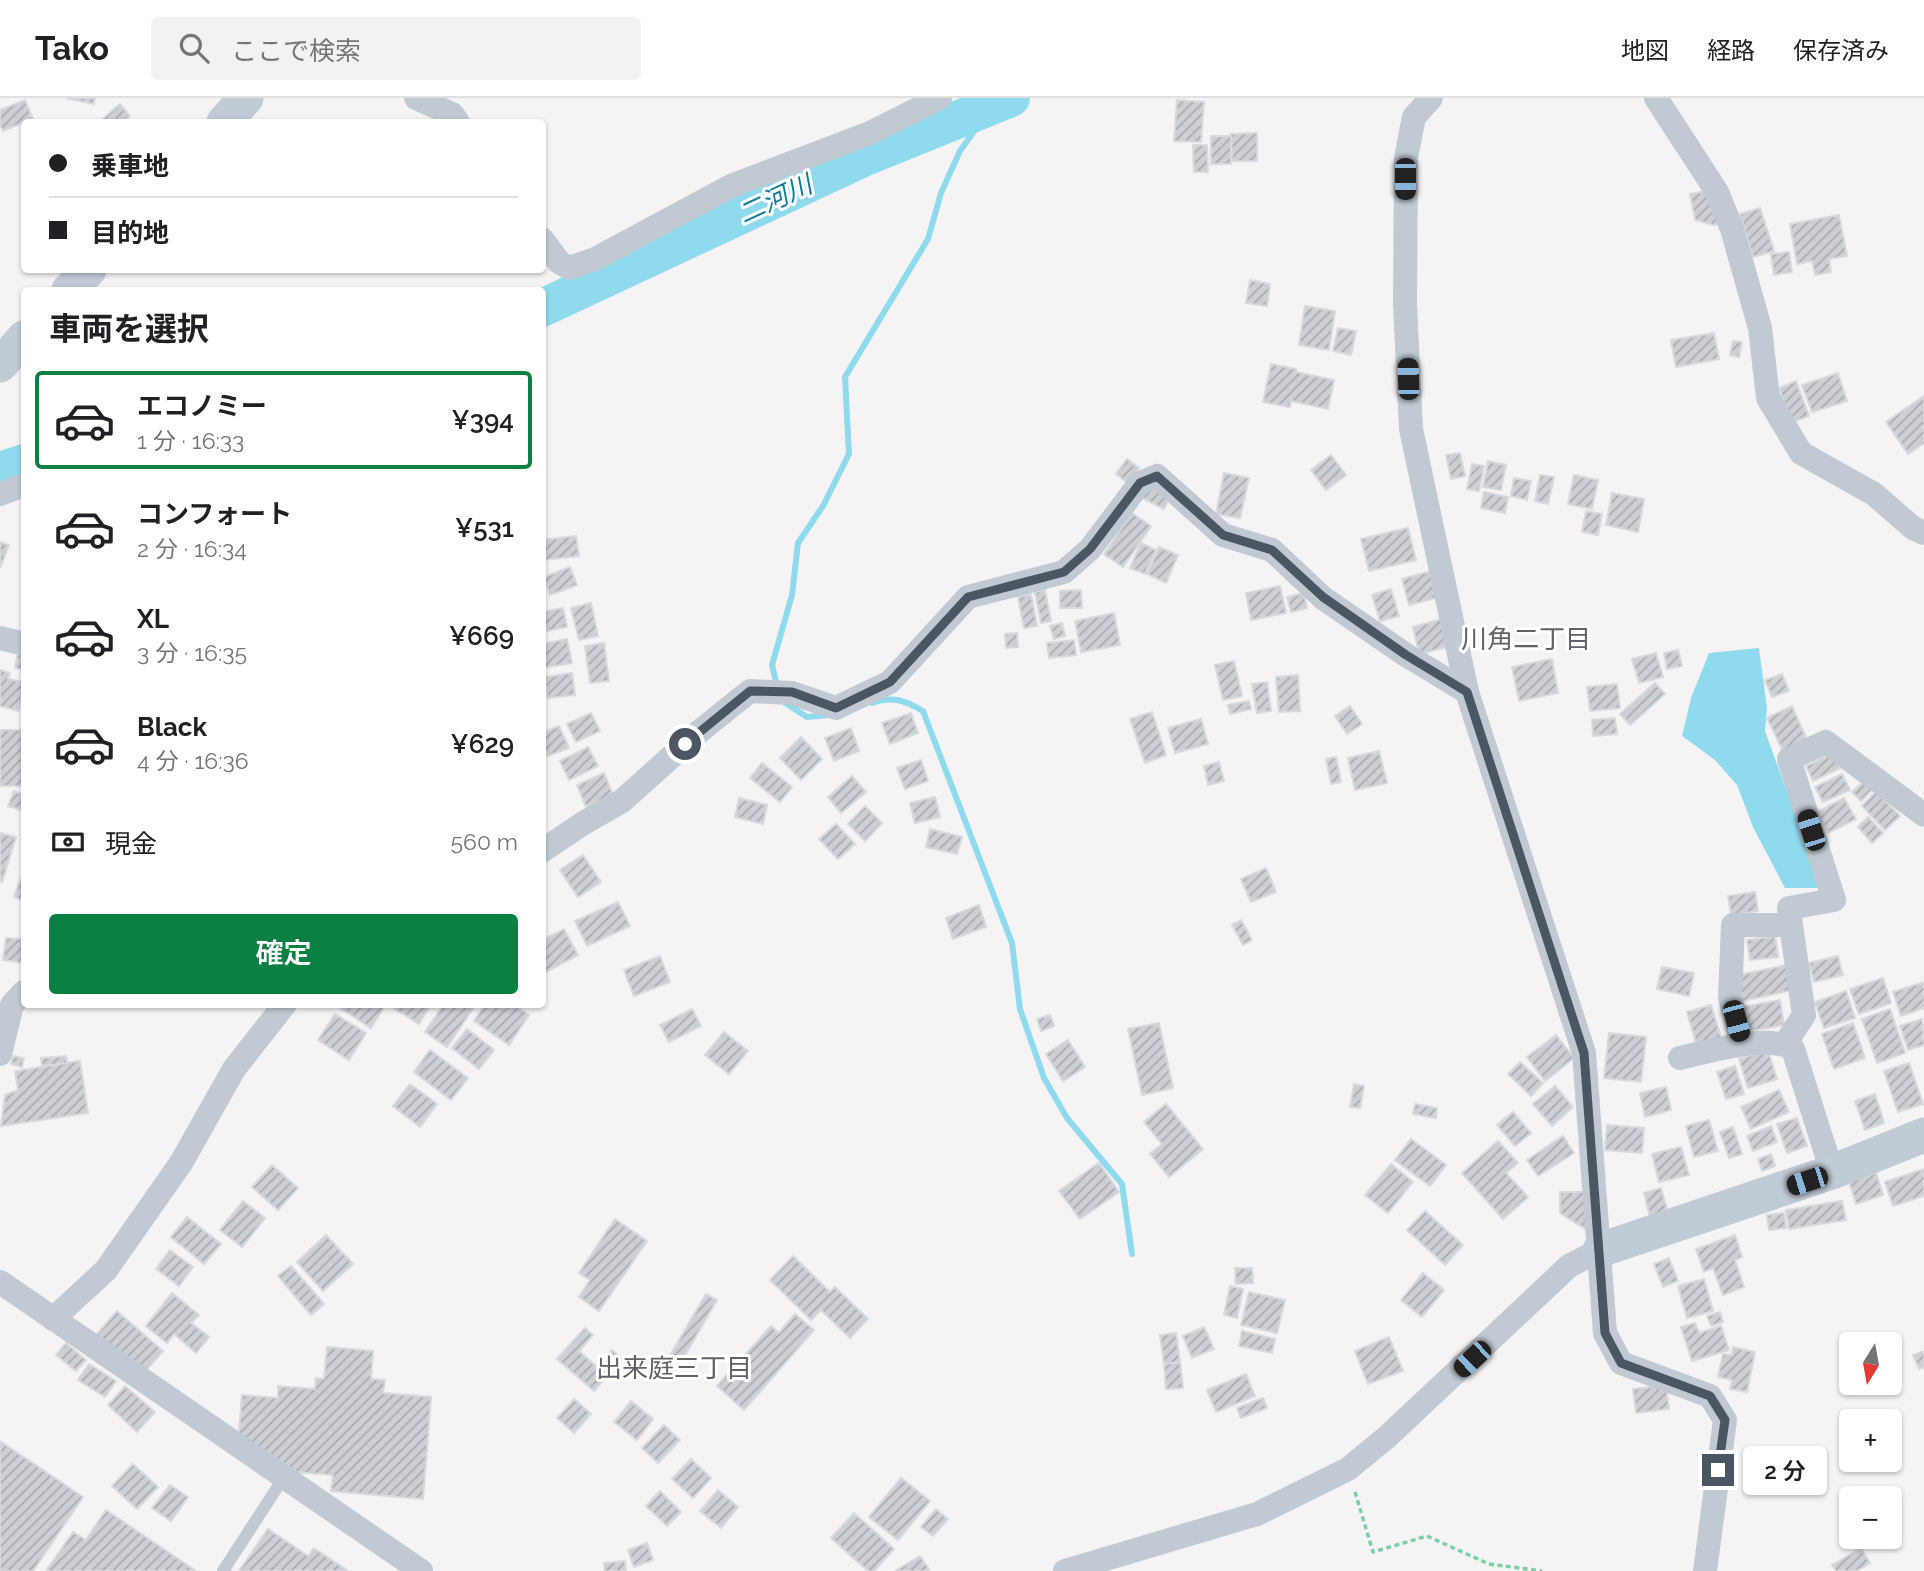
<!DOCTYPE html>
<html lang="ja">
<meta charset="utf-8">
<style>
:root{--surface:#fff;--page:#f2f2f2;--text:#202124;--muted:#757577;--line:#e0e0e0;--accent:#0b8043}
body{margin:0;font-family:Raleway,"Noto Sans JP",sans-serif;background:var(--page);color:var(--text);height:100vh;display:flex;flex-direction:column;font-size:26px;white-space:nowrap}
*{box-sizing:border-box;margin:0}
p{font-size:23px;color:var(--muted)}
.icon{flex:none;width:38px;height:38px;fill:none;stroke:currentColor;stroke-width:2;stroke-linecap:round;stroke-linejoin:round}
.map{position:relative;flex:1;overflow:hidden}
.panel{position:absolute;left:21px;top:189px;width:525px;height:721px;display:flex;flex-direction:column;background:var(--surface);border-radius:7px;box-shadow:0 2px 5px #0004}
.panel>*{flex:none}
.hud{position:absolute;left:21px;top:21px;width:525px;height:154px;border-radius:7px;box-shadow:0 2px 5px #0004;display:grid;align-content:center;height:154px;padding:0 28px;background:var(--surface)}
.needle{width:46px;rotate:191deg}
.tools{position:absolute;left:1839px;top:1234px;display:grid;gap:14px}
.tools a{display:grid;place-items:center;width:63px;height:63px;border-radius:7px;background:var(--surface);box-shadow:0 2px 5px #0004;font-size:35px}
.end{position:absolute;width:32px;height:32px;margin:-16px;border:9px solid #4a5661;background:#fff;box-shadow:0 0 0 4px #fff}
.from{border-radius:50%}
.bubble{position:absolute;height:49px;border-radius:7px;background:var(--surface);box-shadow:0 2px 5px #0004;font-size:23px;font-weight:600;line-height:49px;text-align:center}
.car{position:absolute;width:21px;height:42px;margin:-21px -10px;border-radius:9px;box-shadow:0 0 5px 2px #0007;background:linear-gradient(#222 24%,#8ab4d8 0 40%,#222 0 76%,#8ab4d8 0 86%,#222 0)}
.hud b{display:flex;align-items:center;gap:24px;height:66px;font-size:26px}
.hud b+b{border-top:2px solid var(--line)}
.hud i{width:18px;height:18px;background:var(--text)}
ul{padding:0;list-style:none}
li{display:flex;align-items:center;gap:21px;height:98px;margin:0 14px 10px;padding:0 14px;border:4px solid transparent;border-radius:7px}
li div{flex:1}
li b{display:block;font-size:26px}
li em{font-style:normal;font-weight:600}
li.selected{border-color:var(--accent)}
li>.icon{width:63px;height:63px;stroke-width:1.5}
h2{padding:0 28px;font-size:32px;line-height:84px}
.pay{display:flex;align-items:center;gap:18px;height:77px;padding:0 28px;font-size:26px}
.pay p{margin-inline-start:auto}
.action{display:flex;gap:14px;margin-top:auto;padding:14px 28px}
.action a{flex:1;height:80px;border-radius:7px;background:var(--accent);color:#fff;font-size:28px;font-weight:600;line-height:80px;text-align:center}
header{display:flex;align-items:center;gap:42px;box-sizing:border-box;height:98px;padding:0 35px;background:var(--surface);border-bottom:2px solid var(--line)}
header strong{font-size:33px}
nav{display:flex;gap:38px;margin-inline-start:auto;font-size:24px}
.search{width:490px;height:63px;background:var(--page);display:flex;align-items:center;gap:18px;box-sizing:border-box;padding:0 24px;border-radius:7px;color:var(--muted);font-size:26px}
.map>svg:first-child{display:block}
.water{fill:#90daee}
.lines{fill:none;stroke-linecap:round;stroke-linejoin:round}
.stream{stroke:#90daee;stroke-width:6}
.river{stroke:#90daee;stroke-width:38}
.building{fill:url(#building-hatch);stroke:#d7d9de;stroke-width:2}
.path{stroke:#7ad0a6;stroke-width:3.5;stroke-dasharray:5 3.5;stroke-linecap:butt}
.lane{stroke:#c1cad2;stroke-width:12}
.street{stroke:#c1cad2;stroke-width:24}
.secondary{stroke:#c1cbd6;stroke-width:35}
.route{stroke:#4a5661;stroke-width:9}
.labels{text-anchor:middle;stroke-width:6;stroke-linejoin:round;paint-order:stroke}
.water-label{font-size:26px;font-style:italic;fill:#0c7c9b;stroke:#fff}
.neighbourhood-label{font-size:26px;fill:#5f6368;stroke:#fff}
</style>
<header>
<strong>Tako</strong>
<div class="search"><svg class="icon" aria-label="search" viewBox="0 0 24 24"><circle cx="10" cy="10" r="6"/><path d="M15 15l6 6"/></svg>ここで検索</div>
<nav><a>地図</a><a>経路</a><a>保存済み</a></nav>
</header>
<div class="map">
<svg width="1924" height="1473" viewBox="0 0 1924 1473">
<defs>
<pattern id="building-hatch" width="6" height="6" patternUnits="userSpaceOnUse" patternTransform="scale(1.75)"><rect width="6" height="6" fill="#cdcfd5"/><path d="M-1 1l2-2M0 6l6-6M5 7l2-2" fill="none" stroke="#a8abb0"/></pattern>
</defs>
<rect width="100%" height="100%" fill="#f5f3f3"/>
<path class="water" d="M1759,550L1767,610L1765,633L1822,790H1785L1753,729L1737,687L1715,662L1682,638L1691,600L1709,555Z"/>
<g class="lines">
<path class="stream" d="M777,588L772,567L792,497L798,445L823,408L849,356L845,279L928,141L941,95L960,53L992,8
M781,602L807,619L828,617
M872,605C894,598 904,602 923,613L1012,845L1020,911L1044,980L1067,1020L1122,1086L1132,1156"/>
<path class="river" d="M542,210L863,60L1011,0
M0,373L24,365"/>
</g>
<path class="building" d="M66,0H95L94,6Z
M25,2L33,21L3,33L0,27V12Z
M1177,2L1204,4L1201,44L1174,43Z
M120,6L130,18L123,24H99Z
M1257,35V63H1232L1231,36Z
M1211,38H1231V66H1211Z
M1193,47H1207L1208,74H1194Z
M1712,92L1725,125L1713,127L1695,122L1690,96Z
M1760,110L1774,153L1753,159L1740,116Z
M1839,117L1847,158L1829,161L1831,174L1815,177L1812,163L1797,166L1790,126Z
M1789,154L1792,174L1774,177L1771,156Z
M1250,182L1270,186L1267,208L1246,205Z
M1305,208L1335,213L1329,252L1299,247Z
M1338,230L1356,233L1351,257L1333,253Z
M1714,235L1719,261L1676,269L1671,242Z
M1733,243L1742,244L1739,259L1730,257Z
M1271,266L1296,271V274L1334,282L1328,311L1291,303L1290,309L1263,304Z
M1838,275L1847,303L1812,314L1802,287Z
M1796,283L1809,318L1791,325L1779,290Z
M1924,298V345L1908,356L1886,324Z
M1460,355L1465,378L1451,381L1446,357Z
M1331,357L1346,377L1326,392L1311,372Z
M1127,361L1139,370L1128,385L1116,376Z
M1488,363L1506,367L1501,392L1483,389Z
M1472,366L1484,368L1479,393L1467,391Z
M1224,375L1249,380L1240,420L1216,416Z
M1540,377L1554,379L1548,406L1535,403Z
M1574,377L1598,382L1592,411L1568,406Z
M1514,380L1531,383L1527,402L1511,398Z
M1150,384L1172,395L1164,411L1142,400Z
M1484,394L1508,399L1505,415L1481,410Z
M1612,395L1644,401L1638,434L1606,427Z
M1586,413L1602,416L1598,437L1582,434Z
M1132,415L1151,428L1123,469L1104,456Z
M1408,430L1416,462L1369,473L1361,441Z
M576,438L579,458L543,462L542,442Z
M0,444L9,447L0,470Z
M1141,445L1156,452L1145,476L1130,470Z
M1159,449L1178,457L1166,485L1147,476Z
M570,469L577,487L550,497L544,479Z
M1431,473L1439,499L1409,507L1402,481Z
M1280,488L1286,515L1251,522L1246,495Z
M1391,491L1399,518L1380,523L1372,497Z
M1045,492L1051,523L1041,525L1035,494Z
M1081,492L1082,510H1060V493Z
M1304,495L1307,510L1291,514L1287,499Z
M1031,496L1037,528L1024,530L1018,499Z
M591,505L598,538L579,542L571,510Z
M563,510L567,529L542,534V514Z
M1114,515L1120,547L1081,554L1075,523Z
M1445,520L1452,548L1419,556L1413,529Z
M1062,525L1065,538L1054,541L1050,528Z
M1017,535L1018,549L1006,550L1005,536Z
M567,541L572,565L542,570V546Z
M1074,542L1076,557L1049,560L1047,545Z
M604,545L609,583L590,585L585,548Z
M1678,552L1682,568L1667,571L1664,555Z
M18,553L24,554V572L15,570Z
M1656,555L1663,579L1639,585L1632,561Z
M1552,561L1558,595L1519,603L1512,569Z
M1234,563L1242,598L1223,602L1215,567Z
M0,572L10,575L8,581L24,584L19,613L0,608Z
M572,575L575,597L548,600L545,579Z
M1782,576L1789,593L1772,599L1765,582Z
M1298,577L1300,613L1279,614L1276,579Z
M1267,584L1271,613L1257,615L1252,586Z
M1655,585L1665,596L1630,627L1620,616Z
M1617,586L1620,610L1590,613L1587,589Z
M1249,603L1251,611L1230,616L1228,607Z
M1350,608L1362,626L1347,636L1335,618Z
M1792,608L1808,644L1784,655L1767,620Z
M1152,614L1166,657L1145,665L1130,621Z
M591,615L600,633L576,644L567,626Z
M911,615L918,635L890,646L882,625Z
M1615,620L1617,636L1593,638L1592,622Z
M1201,621L1208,646L1175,655L1168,630Z
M559,628L569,650L548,658L542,646V635Z
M851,630L859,653L834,663L825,640Z
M0,632H24V688H0Z
M801,639L822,661L801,682L780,660Z
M588,649L598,668L569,682L560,663Z
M1379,653L1387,685L1355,692L1348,660Z
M1833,655L1840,670L1813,683L1806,668Z
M1336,659L1341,684L1331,686L1326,661Z
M921,662L928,683L905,691L897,670Z
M1219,664L1224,683L1208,687L1204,668Z
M762,665L792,689L780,704L750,680Z
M604,675L613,697L586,709L577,687Z
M1842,676L1850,692L1823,704L1815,689Z
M852,678L866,694L841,715L828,699Z
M1865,682L1873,691L1861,703L1852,694Z
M14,693L24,697V713L8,708Z
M1876,693L1900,718L1885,732L1862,708Z
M935,699L940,719L915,725L910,705Z
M739,700L767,707L763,726L735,719Z
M1844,700L1856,721L1828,735L1817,714Z
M865,708L882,725L865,743L848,726Z
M1868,719L1883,735L1872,745L1858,729Z
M836,726L855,746L838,761L819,741Z
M930,731L962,739L957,756L926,749Z
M0,735L16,739L2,784L0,783Z
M583,757L601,784L578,799L560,772Z
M1266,770L1276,794L1251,804L1241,781Z
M22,777L24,778V803L14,799Z
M1755,794L1758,813L1731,817L1728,798Z
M618,804L630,828L587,848L575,823Z
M979,807L986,829L953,841L946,820Z
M1241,822L1252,842L1243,847L1232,827Z
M24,827V865L3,862L6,840L22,841Z
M564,831L578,857L542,876V842Z
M1775,838L1778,859L1750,862L1747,842Z
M660,858L670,884L634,898L624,872Z
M1838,858L1843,877L1814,884L1809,865Z
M1787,867L1792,892L1739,904L1733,878Z
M1662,869L1694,875L1689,898L1657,891Z
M1883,880L1891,905L1859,916L1850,891Z
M1924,884V910L1901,918L1893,894Z
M1846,893L1855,920L1824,930L1815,904Z
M1780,902L1784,927L1746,934L1742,909Z
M334,906H386L371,930Z
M397,906H431L419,926L395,911Z
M444,906H476L447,949L425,934Z
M485,906H500L505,910L507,906H513L529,917L509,947L474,923Z
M1711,907L1722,942L1697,949L1687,914Z
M692,911L701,928L669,944L660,927Z
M1890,911L1905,955L1877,965L1862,921Z
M335,916L366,935L349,962L318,942Z
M1050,917L1054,928L1041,933L1037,921Z
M1922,921L1924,947L1908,952L1900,928Z
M1159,925L1173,990L1142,997L1128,931Z
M1853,925L1865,960L1834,971L1822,936Z
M467,931L494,952L479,971L452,950Z
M724,934L748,953L729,976L705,957Z
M1609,935L1646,939L1641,984L1604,980Z
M1556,937L1574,960L1545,983L1527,959Z
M1068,942L1085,969L1063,983L1046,956Z
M430,952L468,980L451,1002L414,974Z
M1768,952L1777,981L1748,990L1739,961Z
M13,958L24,960L22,969L11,966Z
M66,958L67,965L42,968L41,960Z
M80,963L88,1015L1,1028L5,997L18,992L15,973Z
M1520,964L1543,985L1531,998L1508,976Z
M1909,965L1923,1006L1898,1014L1884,973Z
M1735,968L1744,996L1726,1001L1717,974Z
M410,986L437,1006L420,1029L393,1008Z
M1354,986L1364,988L1360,1010L1350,1009Z
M1555,988L1573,1009L1552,1028L1533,1006Z
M1666,989L1671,1012L1645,1019L1640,995Z
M1779,992L1789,1014L1751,1031L1741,1009Z
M1875,996L1884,1025L1865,1032L1855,1003Z
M1166,1006L1203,1051L1169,1079L1150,1056L1162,1046L1144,1024Z
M1415,1006L1437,1010L1436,1020L1413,1016Z
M1513,1014L1531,1035L1515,1048L1497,1027Z
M1797,1020L1807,1048L1787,1055L1777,1026Z
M1709,1022L1718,1053L1694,1059L1686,1028Z
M1607,1027L1644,1030L1642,1055L1605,1052Z
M1771,1028L1777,1044L1753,1053L1747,1038Z
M1733,1029L1742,1056L1729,1060L1720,1034Z
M1563,1038L1574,1055L1538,1078L1527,1062Z
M1411,1041L1446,1067L1430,1088L1395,1062Z
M1498,1043L1518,1065L1506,1075L1528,1099L1503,1121L1462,1075Z
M1681,1049L1689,1077L1659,1084L1652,1056Z
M1771,1056L1775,1068L1762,1073L1758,1061Z
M1099,1065L1119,1094L1080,1121L1059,1093Z
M1391,1066L1413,1084L1388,1115L1365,1097Z
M272,1067L298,1090L278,1112L252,1089Z
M1924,1071V1098L1893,1108L1885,1084Z
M1876,1075L1883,1097L1856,1106L1849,1084Z
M1661,1090L1669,1118L1651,1123L1644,1095Z
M1560,1094H1588L1590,1134L1560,1115Z
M243,1103L265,1120L242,1149L220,1132Z
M1842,1103L1846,1122L1789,1131L1786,1112Z
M1425,1113L1463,1147L1445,1167L1407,1132Z
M1784,1115L1786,1130L1769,1132L1767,1117Z
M187,1119L221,1146L204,1166L171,1139Z
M615,1121L647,1143L599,1213L579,1199L590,1182L579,1175Z
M326,1137L353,1166L323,1193L297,1164Z
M1735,1137L1742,1159L1735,1162L1744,1189L1723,1197L1713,1170L1704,1174L1696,1151Z
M170,1152L193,1169L179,1188L156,1171Z
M793,1158L830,1194L835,1189L868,1221L850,1240L821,1212L811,1222L770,1182Z
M1669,1160L1678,1183L1663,1189L1654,1166Z
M291,1168L324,1206L311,1217L278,1178Z
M1235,1170H1252L1253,1185L1236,1186Z
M1423,1175L1444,1192L1422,1219L1401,1202Z
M1704,1181L1713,1213L1687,1220L1678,1188Z
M1230,1188L1243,1191L1237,1220L1224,1217Z
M1249,1194L1285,1202L1277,1235L1241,1227Z
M172,1195L199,1217L191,1225L209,1239L196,1255L174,1236L167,1245L146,1228Z
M706,1196L717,1202L680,1266L669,1259Z
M117,1213L163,1253L142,1277L96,1237Z
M1720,1214L1723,1224L1711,1228L1707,1218Z
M795,1216L814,1232L744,1312L717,1288L771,1228L779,1235Z
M1695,1225L1699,1235L1721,1228L1729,1252L1692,1263L1681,1229Z
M1204,1229L1214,1251L1192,1260L1183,1238Z
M585,1230L593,1237L579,1253L597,1269L612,1252L622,1261L594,1293L557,1261Z
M1242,1233L1275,1241L1272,1255L1239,1248Z
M1176,1235L1180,1264L1164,1266L1160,1237Z
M1389,1239L1403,1273L1368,1286L1355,1253Z
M66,1245L86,1262L76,1273L56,1257Z
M327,1249L373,1253L371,1281L385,1282L383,1295L431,1299L423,1401L331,1393L333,1377L283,1373L238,1345L242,1297L278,1300V1288L315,1291L316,1280L324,1281Z
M1733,1249L1755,1254L1747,1294L1730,1291L1732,1282L1718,1279L1723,1256L1732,1257Z
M1924,1253V1269L1919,1271L1913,1257Z
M1180,1264L1183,1290L1166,1291L1164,1266Z
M89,1266L116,1283L105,1299L78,1282Z
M1246,1276L1255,1298L1216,1314L1207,1292Z
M1666,1287L1669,1311L1636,1315L1633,1291Z
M125,1288L155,1314L137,1334L108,1307Z
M1263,1300L1267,1310L1241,1320L1237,1310Z
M574,1301L591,1316L574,1335L557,1320Z
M631,1303L653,1321L637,1342L614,1324Z
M664,1327L680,1342L658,1365L642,1350Z
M0,1343L83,1399L33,1473H0Z
M691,1361L711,1380L693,1400L672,1381Z
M133,1366L158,1389L137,1411L112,1388Z
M901,1380L930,1403L898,1442L869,1419Z
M170,1387L188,1399L171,1423L152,1410Z
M718,1392L738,1409L721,1430L700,1413Z
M660,1393L681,1414L667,1428L646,1408Z
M936,1411L948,1421L933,1438L921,1429Z
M106,1412L196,1473H46L73,1434L86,1442Z
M854,1415L894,1451L874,1473H868L831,1440Z
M268,1431L308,1458L314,1450L348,1473H239Z
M647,1445L653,1462L634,1469L628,1452Z
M1861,1450L1870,1465L1857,1473H1836L1832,1467Z
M920,1458L930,1473H895Z
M625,1463L626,1473H605L604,1465Z"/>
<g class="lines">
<path class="path" d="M1355,1394L1373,1454L1427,1438L1489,1466L1542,1473"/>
<path class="lane" d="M223,1473L284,1379"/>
<path class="street" d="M416,0L452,16L458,24
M1431,0L1414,19L1406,60L1405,206L1411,331L1467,594L1584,955L1605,1235L1621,1265L1710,1298L1725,1322L1705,1473
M1656,0L1717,94L1732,131L1760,230L1768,300L1801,355L1874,396L1913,430L1924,435
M542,141L559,164L569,170L595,161L731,88L870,35L940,0
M0,396L24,387
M0,540L24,546
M542,753L582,726L622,703L700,633L750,593L792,595L836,610L890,584L968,499L1064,474L1090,451L1140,385L1157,378L1223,437L1272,452L1323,500L1406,557L1467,594
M1742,946L1730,900L1733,827H1791L1789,810L1834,802L1789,661L1826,644L1924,717
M1785,946L1804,917L1791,827
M0,956L12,907L24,894
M1680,960C1707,954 1769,935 1793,951L1832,1074
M0,1184L421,1473
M53,1221L106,1172L181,1065L234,971L285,906
M1065,1473L1257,1416L1348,1371L1387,1339L1569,1168L1600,1152"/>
<path class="secondary" d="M224,24L246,0
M69,192L89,172
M0,267L24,240
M1600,1152L1832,1074L1924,1037"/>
</g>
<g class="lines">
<path class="route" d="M685,646L750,593L792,594L836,610L890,584L968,499L1064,474L1090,451L1140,385L1157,378L1223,437L1272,452L1323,499L1406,557L1467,594L1584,955L1605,1235L1621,1265L1710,1298L1725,1322L1718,1372"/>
</g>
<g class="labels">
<g class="water-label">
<text transform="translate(775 101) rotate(-25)" y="9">二河川</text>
</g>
<g class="neighbourhood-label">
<text x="1526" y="550">川角二丁目</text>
<text x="674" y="1279">出来庭三丁目</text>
</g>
</g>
</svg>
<div class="tools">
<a><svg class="needle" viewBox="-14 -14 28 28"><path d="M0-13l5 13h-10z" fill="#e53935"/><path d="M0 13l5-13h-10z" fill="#757577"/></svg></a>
<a>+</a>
<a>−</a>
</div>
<i class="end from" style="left:685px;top:646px"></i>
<i class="end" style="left:1718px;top:1372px"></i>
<div class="bubble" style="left:1743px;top:1348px;width:84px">2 分</div>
<i class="car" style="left:1405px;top:81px;rotate:180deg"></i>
<i class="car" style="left:1408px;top:281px;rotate:358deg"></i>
<i class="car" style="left:1811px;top:732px;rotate:342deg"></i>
<i class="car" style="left:1736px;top:923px;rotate:165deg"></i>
<i class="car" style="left:1807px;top:1083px;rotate:252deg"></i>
<i class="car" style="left:1472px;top:1261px;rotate:227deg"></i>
<div class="hud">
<b><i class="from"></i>乗車地</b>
<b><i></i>目的地</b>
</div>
<section class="panel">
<h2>車両を選択</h2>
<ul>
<li class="selected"><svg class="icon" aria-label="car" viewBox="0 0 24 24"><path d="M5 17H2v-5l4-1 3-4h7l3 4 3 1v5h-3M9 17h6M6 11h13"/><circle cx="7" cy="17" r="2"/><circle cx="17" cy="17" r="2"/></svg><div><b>エコノミー</b><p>1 分 · 16:33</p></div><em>¥394</em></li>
<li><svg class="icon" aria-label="car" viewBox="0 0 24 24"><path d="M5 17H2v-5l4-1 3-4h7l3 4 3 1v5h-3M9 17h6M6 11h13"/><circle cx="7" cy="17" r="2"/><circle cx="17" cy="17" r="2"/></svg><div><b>コンフォート</b><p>2 分 · 16:34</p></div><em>¥531</em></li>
<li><svg class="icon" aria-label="car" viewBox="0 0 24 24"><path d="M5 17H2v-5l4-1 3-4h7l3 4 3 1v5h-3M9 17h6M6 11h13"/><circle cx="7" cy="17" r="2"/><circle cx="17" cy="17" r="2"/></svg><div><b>XL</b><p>3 分 · 16:35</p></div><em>¥669</em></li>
<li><svg class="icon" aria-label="car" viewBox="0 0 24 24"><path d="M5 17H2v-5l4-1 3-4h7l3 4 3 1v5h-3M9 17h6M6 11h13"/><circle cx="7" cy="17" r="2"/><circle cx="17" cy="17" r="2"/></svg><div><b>Black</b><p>4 分 · 16:36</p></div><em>¥629</em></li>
</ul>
<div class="pay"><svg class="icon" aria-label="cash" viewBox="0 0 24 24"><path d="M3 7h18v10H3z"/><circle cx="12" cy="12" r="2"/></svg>現金<p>560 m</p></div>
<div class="action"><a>確定</a></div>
</section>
</div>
